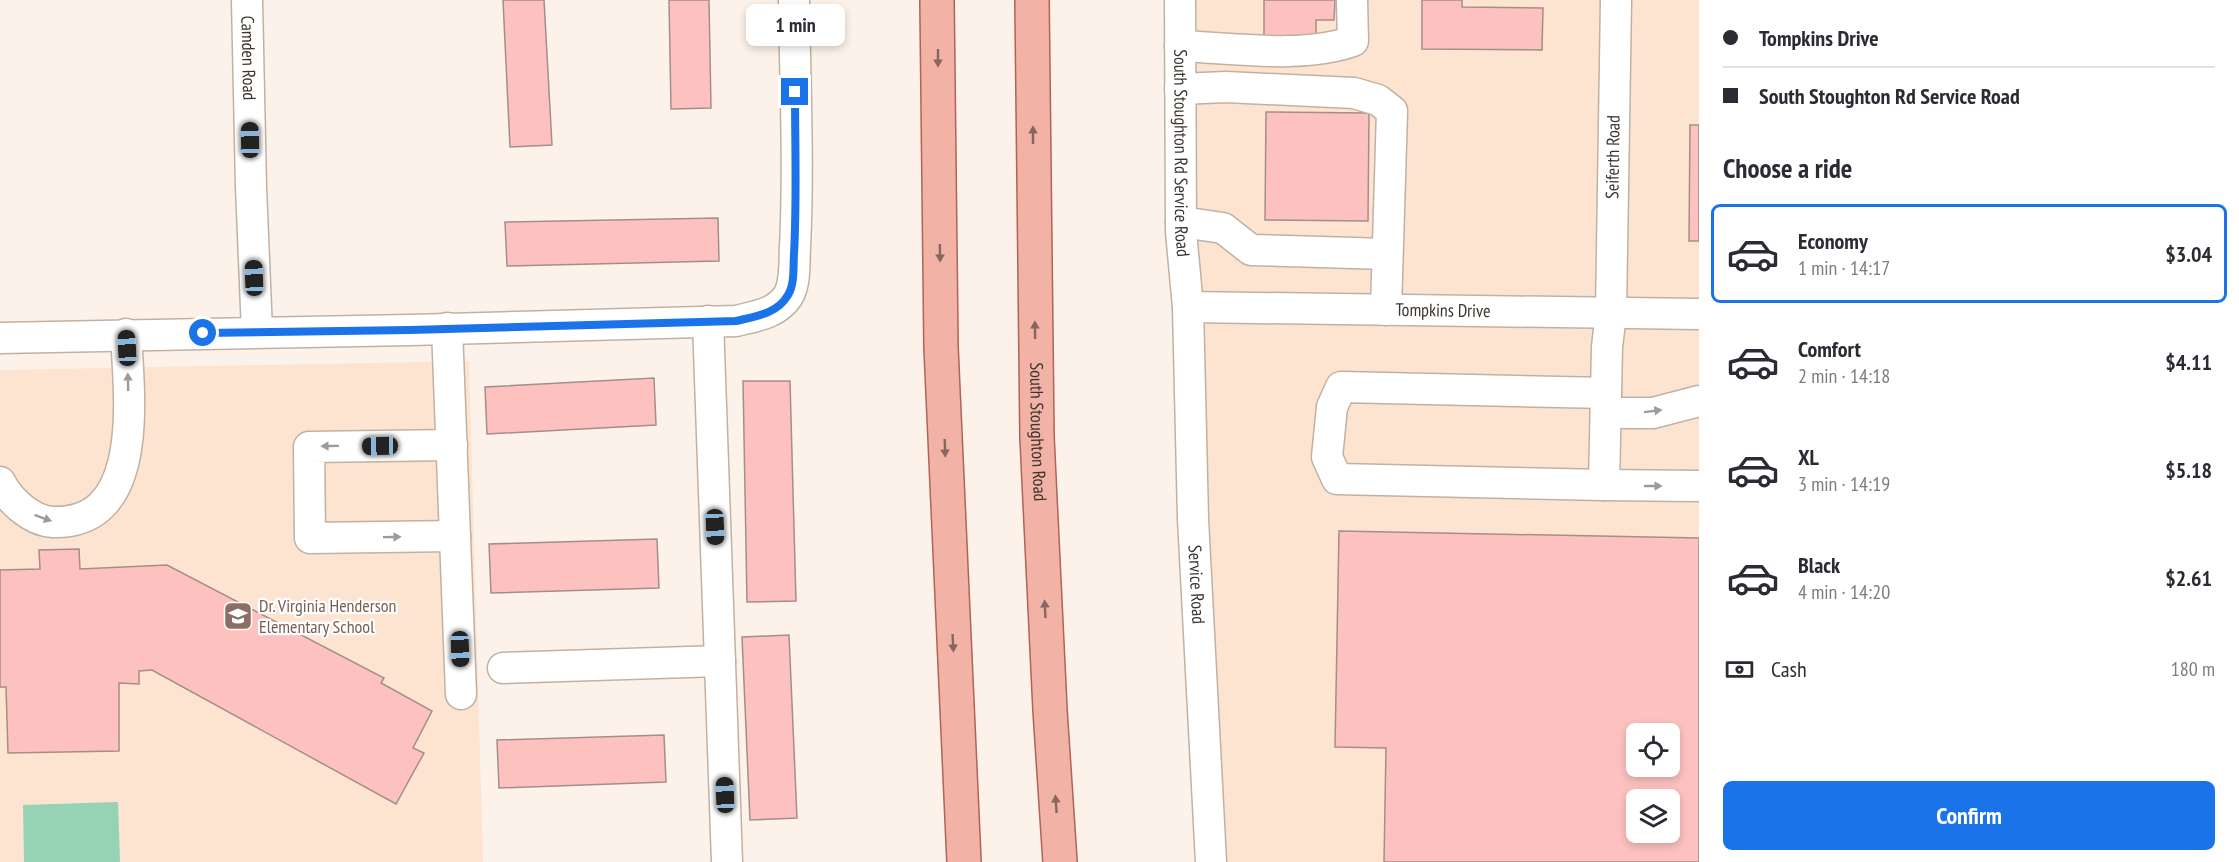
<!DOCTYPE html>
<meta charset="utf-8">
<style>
:root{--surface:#fff;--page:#f7f7f7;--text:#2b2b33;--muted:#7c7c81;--line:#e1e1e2;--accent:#1a73e8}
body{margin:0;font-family:"PT Sans Narrow",sans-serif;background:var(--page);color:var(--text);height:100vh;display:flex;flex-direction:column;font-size:22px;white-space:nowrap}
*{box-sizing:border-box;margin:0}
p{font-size:20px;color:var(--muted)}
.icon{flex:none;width:33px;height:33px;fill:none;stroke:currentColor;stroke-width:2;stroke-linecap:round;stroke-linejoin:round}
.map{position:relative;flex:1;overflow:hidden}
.details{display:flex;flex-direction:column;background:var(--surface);width:540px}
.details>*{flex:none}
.top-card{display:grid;align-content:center;height:132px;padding:0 24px;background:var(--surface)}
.buttons{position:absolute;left:1626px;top:723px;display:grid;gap:12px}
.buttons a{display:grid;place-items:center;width:54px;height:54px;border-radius:9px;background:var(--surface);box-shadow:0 3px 9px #0003;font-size:30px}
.end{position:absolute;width:27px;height:27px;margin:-14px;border:8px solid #1a73e8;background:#fff;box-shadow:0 0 0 3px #fff}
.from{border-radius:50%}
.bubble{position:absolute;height:42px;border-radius:9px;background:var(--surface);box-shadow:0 3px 9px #0003;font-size:20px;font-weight:800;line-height:42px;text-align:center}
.car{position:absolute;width:18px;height:36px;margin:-18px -9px;border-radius:8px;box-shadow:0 0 4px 2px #0007;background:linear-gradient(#222 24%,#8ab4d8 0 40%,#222 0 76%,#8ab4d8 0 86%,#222 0)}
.top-card b{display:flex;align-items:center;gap:21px;height:57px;font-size:22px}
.top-card b+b{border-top:2px solid var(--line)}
.top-card i{width:15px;height:15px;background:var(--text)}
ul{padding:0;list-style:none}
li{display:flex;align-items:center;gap:18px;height:99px;margin:0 12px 9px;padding:0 12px;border:3px solid transparent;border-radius:9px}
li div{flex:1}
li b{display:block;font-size:22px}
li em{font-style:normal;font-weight:800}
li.selected{border-color:var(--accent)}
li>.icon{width:54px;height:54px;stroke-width:1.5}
h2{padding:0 24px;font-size:27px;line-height:72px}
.pay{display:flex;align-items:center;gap:15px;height:66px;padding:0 24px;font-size:22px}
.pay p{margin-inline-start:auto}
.primary-button{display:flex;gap:12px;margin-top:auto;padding:12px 24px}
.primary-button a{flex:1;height:69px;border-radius:9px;background:var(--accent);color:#fff;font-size:24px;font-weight:800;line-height:69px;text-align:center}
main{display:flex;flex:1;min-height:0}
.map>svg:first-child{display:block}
.built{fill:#fde4d0;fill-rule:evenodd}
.green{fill:#96d2b4}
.building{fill:#fdc2bf;stroke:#a58d8c;stroke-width:1.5;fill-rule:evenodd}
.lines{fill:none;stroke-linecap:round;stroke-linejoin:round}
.minor-casing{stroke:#c2b1a2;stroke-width:33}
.major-casing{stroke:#ae6456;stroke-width:36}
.minor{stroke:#fff;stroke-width:30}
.major{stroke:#f3b2a6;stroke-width:33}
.oneway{fill:#85675f}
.oneway2{fill:#9e9a97}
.route{stroke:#1a73e8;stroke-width:8}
.labels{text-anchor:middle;stroke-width:4.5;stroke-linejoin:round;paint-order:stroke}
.street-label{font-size:18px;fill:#3c352f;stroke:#fff}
.education-label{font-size:18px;fill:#785e54;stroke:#fff;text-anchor:start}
</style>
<main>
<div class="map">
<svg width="1699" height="862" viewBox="0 0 1699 862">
<rect width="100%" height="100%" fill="#fdf2e9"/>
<path class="built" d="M1180,0H1699V862H1214ZM1636,734H1670V766H1636ZM1636,800H1670V832H1636Z
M469,361L483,862H0V370Z"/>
<path class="green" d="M118,802L120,862H24L23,805Z"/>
<path class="building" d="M503,0H544L552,145L510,147Z
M669,0H709L711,108L671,109Z
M1264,0H1335L1334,20H1316V40H1264Z
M1422,0H1462V7L1543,8L1542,50L1422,49Z
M1266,112L1369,113L1368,221L1265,220Z
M1690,125H1699V241H1689Z
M718,218L719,261L507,266L505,222Z
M654,378L656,425L487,434L485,387Z
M743,381H790L796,601L747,602Z
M1339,531L1699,538V862H1384L1386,748L1335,747ZM1636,734H1670V766H1636ZM1636,800H1670V832H1636Z
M657,539L659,588L491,593L489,544Z
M79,549L80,569L167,565L384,678L381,683L432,711L413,748L424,753L396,804L152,670L139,671V684L119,683V751L8,753L6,687H0V570L40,569L39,550Z
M789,635L797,818L750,820L742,637Z
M664,735L666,782L499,788L497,740Z"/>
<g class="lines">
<g class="minor-casing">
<g id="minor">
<path id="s1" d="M247,0L251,187L257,332"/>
<path id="s2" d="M1180,0L1181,232L1188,307L1193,519L1211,862"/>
<path d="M1616,0L1611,313L1607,347L1604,485L1699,486"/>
<path d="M1180,46C1234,48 1303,59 1353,41L1352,0"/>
<path d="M1180,89L1226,87L1354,93L1378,100L1392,111L1386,310"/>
<path d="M1181,222L1223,228L1251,250L1387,254"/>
<path id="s3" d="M1188,307L1699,314"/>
<path d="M708,321L727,862"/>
<path d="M447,328L461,694"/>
<path d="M0,338L410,330L736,321C756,316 776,314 788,296C796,283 794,262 795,247C799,165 795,82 794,0"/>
<path d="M1606,413H1653L1699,401"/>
<path d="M452,445L309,447L310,538L455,536"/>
<path d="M0,482C9,500 31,521 53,522C146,525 129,396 126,334"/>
<path d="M1604,485L1337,479L1327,457L1332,407L1341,387L1606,393"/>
<path d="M503,668L720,661"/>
</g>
</g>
<g class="major-casing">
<g id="major">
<path d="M937,0L941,347L964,862"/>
<path id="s4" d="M1032,0L1037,437L1050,710L1060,862"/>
</g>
</g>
<use href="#minor" class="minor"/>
<use href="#major" class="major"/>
</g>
<defs><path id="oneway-solid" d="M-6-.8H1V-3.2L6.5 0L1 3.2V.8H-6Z" transform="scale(1.5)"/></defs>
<g class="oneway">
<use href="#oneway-solid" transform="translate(938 58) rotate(90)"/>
<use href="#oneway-solid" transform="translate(1033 135) rotate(-90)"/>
<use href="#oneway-solid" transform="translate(940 253) rotate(89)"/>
<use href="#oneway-solid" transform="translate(1035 330) rotate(-91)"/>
<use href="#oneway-solid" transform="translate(945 448) rotate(88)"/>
<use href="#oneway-solid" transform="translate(1045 609) rotate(-93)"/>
<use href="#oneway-solid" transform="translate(953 643) rotate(87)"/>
<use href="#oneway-solid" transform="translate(1056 804) rotate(-94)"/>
</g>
<g class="oneway2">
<use href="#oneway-solid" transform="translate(128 382) rotate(-91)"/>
<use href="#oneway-solid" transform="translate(1653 411) rotate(-7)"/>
<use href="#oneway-solid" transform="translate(330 446) rotate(179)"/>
<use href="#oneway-solid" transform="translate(1653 486)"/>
<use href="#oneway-solid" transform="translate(43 518) rotate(20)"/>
<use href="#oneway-solid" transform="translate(392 537) rotate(-1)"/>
</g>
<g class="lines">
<path class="route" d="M203,333L410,330L736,321C756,316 777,314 788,295C795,284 793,267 794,254C797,200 795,146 795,92"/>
</g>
<defs>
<g id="school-square" transform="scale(1.5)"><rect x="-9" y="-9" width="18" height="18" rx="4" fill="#8d6e63" stroke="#fff"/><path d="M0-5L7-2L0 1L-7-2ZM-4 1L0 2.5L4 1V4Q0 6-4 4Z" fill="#fff"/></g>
</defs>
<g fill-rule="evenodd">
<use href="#school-square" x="238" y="616"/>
</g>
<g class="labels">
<g class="street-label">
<text dy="6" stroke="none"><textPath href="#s1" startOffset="58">Camden Road</textPath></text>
<text dy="6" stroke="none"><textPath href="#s2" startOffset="153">South Stoughton Rd Service Road</textPath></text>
<text transform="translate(1613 157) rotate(-89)" y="6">Seiferth Road</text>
<text dy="6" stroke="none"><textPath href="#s3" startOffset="255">Tompkins Drive</textPath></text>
<text dy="6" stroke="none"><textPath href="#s4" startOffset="432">South Stoughton Road</textPath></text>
<text dy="6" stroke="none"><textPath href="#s2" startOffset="585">Service Road</textPath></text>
</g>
<g class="education-label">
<text x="259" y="612">Dr. Virginia Henderson<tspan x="259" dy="21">Elementary School</tspan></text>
</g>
</g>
</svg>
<div class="buttons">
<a><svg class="icon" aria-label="locate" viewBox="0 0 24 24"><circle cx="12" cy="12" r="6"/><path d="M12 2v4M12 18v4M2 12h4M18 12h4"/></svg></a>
<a><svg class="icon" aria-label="layers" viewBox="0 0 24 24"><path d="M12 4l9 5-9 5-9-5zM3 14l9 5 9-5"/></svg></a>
</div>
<i class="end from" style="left:203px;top:333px"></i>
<i class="end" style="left:795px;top:92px"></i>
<div class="bubble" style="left:746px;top:4px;width:99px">1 min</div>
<i class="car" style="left:250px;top:140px;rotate:359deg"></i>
<i class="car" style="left:254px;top:278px;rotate:358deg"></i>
<i class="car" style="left:127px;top:348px;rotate:357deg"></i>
<i class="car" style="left:380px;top:446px;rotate:269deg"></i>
<i class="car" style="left:715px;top:527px;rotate:178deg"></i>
<i class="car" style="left:460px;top:649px;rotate:178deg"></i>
<i class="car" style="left:725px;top:795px;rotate:358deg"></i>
</div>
<section class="details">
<div class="top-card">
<b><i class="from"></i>Tompkins Drive</b>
<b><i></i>South Stoughton Rd Service Road</b>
</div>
<h2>Choose a ride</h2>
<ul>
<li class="selected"><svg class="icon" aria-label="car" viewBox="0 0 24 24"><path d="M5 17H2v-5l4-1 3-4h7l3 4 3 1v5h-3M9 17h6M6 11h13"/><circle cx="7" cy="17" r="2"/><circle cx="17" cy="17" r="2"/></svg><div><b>Economy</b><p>1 min · 14:17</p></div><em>$3.04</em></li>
<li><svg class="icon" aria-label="car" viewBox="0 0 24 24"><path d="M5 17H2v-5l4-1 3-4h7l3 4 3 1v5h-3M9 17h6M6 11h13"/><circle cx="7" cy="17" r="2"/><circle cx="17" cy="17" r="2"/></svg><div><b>Comfort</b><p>2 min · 14:18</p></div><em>$4.11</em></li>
<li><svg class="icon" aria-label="car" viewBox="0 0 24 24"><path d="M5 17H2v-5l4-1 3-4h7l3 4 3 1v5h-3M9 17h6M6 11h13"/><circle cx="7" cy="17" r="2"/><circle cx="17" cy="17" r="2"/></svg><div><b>XL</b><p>3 min · 14:19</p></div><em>$5.18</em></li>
<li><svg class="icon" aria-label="car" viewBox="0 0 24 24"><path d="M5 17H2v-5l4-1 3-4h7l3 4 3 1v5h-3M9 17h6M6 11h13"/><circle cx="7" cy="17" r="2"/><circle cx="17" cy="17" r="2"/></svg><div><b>Black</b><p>4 min · 14:20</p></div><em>$2.61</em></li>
</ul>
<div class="pay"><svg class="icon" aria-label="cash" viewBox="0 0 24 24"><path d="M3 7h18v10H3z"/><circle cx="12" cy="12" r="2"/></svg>Cash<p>180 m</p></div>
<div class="primary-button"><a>Confirm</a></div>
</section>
</main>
